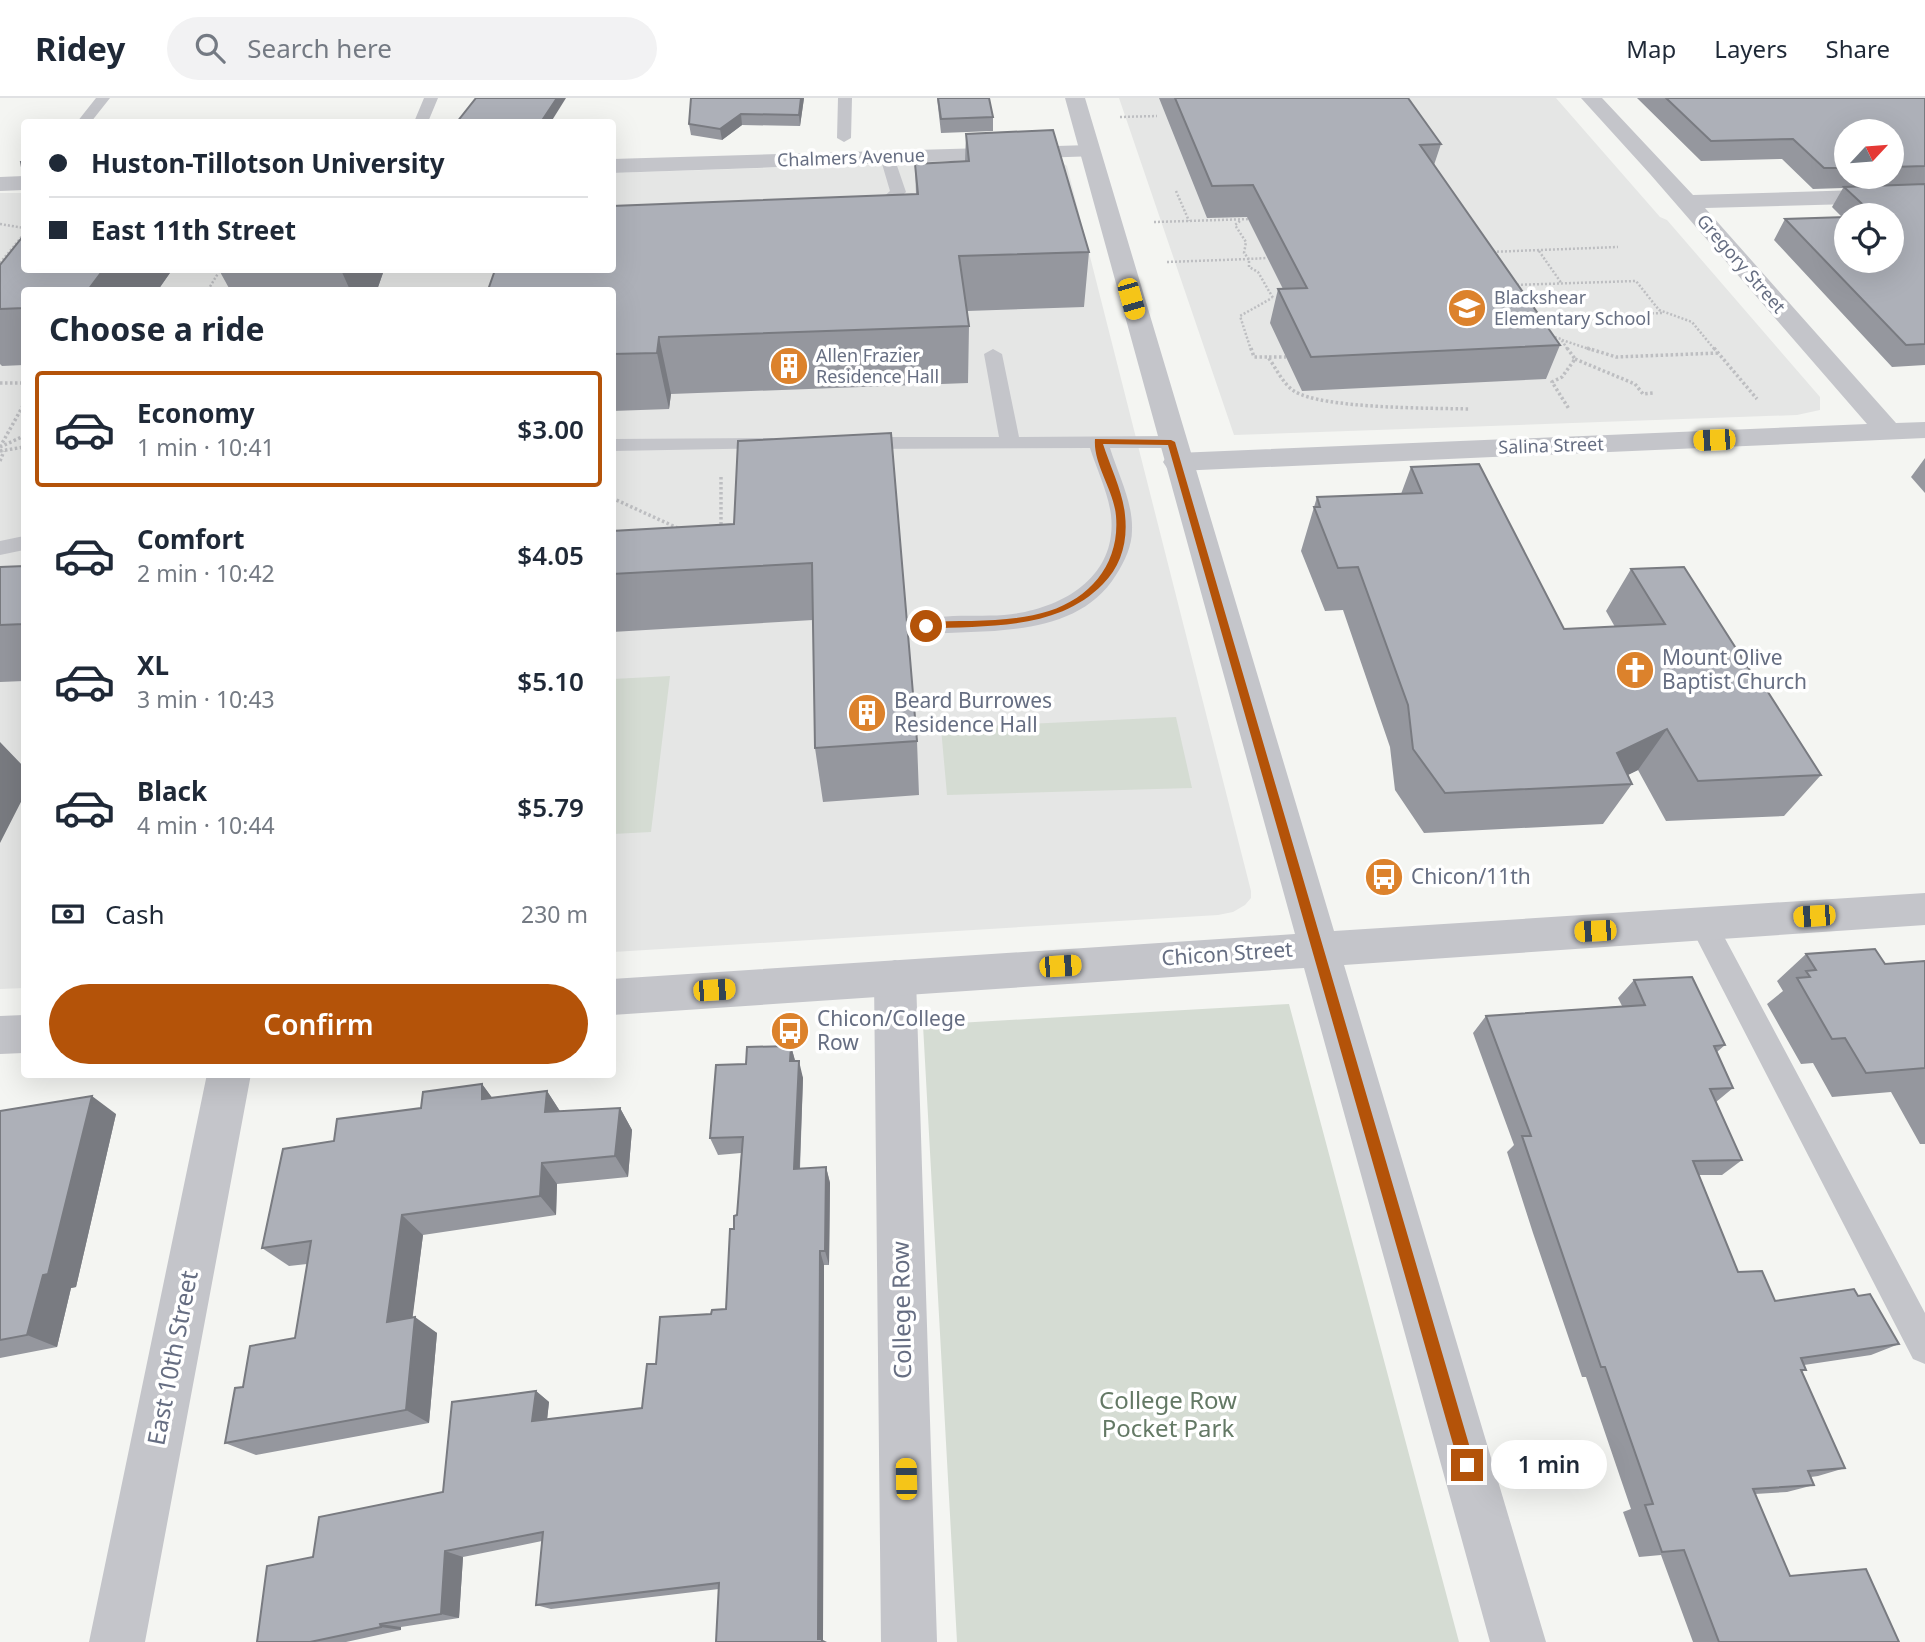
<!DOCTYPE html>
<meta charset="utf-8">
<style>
:root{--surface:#fff;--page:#f2f2f3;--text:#1f2937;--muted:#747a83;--line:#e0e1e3;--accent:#b45309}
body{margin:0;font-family:"Noto Sans",sans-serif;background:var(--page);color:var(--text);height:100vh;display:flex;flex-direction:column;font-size:26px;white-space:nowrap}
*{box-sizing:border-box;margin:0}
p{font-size:23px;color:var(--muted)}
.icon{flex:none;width:38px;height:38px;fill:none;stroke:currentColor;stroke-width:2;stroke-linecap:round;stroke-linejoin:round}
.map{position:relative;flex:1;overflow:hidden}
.panel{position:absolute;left:21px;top:189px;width:595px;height:791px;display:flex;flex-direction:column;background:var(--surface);border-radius:7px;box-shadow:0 7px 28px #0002}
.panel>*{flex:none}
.guide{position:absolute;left:21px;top:21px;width:595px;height:154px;border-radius:7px;box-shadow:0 7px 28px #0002;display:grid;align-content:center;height:154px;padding:0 28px;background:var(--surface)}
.needle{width:46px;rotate:64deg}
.fabs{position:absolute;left:1834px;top:21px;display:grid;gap:14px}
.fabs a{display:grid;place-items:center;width:70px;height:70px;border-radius:50%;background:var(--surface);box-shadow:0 7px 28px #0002;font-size:35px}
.end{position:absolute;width:32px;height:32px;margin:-16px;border:9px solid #b45309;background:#fff;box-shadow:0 0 0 4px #fff}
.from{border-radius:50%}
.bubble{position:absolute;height:49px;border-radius:24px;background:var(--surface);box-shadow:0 7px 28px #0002;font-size:23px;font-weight:600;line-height:49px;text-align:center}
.car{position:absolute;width:21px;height:42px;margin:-21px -10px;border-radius:9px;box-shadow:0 0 5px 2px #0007;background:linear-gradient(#f5c518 24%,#345 0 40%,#f5c518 0 76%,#345 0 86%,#f5c518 0)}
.guide b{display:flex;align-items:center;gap:24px;height:66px;font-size:26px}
.guide b+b{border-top:2px solid var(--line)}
.guide i{width:18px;height:18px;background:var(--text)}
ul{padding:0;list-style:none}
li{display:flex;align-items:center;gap:21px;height:116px;margin:0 14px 10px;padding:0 14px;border:4px solid transparent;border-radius:7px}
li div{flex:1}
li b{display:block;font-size:26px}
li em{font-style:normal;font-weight:600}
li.active{border-color:var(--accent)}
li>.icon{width:63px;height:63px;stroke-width:1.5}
h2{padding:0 28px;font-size:32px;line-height:84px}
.pay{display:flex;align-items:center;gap:18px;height:77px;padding:0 28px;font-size:26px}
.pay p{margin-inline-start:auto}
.cta{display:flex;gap:14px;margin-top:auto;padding:14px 28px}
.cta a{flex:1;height:80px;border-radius:42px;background:var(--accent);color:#fff;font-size:28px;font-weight:600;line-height:80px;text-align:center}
header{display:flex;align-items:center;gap:42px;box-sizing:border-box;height:98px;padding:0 35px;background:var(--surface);border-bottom:2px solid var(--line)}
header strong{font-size:33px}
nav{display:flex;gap:38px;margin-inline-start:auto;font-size:24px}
.search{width:490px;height:63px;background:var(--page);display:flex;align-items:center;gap:18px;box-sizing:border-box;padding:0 24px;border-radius:38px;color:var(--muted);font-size:26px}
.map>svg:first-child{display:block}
.built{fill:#e5e6e5}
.green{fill:#d5dcd3}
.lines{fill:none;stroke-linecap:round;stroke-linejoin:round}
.path-far1{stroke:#bdbec1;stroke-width:2.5;stroke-dasharray:2 2;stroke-linecap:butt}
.path{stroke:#bdbec1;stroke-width:3.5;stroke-dasharray:2.5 2.5;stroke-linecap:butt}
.service{fill:#c4c5ca;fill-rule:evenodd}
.minor{fill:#c4c5ca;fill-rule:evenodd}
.tertiary{fill:#c4c5ca;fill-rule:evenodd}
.wall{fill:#95979e;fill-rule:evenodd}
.shaded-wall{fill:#797b81}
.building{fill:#adb0b8;stroke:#797b81;stroke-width:2}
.route{fill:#b45309}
.labels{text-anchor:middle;stroke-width:7;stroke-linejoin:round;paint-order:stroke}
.far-street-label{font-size:18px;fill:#666e82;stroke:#fff}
.far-poi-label{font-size:18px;fill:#666e82;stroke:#fff;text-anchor:start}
.poi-label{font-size:21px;fill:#666e82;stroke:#fff;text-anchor:start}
.street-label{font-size:21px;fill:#666e82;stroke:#fff}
.near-street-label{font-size:24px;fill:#666e82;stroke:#fff}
.near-park-label{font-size:24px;fill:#647965;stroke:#fff}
</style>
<header>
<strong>Ridey</strong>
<div class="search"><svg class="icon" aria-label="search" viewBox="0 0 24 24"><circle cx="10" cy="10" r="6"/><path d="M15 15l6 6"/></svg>Search here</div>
<nav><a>Map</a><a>Layers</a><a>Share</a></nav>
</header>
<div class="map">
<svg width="1925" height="1544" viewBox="0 0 1925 1544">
<rect width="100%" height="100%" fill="#f4f5f2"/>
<path class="built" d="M1119,0H1556L1660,119L1667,122L1820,299V312L1797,317L1234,337Z
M1041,61L1059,63L1067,68L1251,793V800L1245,807L1233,814L1218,817L613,854L612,192H24V890L0,891V95H24V172H612L613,75Z"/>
<path class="green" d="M670,578L651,734L613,736V581Z
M1176,619L1192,690L947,697L941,630Z
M1289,906L1459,1544H957L923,927Z"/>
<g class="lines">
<path class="path-far1" d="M1120,19L1157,18
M1176,93L1189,123
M1240,123L1235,127L1246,144L1244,155L1249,161L1267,160
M1154,124L1252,121
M0,126L24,130
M1539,153L1562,186
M1489,154L1618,149
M1167,164L1249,161V169L1258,174L1273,200
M0,165L24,136
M170,173L209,172
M1513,187L1636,183L1659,212L1692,224L1715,252
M208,192L220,172
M1536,219L1663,215
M1551,238L1561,241L1568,252
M1562,242L1592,252
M1251,252L1240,218L1272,200"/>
<path class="path" d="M1251,250L1254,259H1268C1276,270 1283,286 1294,293C1322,311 1433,310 1470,311
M1567,250L1575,261L1562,279L1552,284L1569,311
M1587,250L1616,259L1719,255
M1714,250L1757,301
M1269,259H1286
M1575,261L1635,286L1643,296L1653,295
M0,285H24
M0,349L24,306
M0,349L24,338
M0,353L24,349
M0,363L4,353
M721,379V430
M612,400L682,432"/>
<path class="service" d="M96,0H110L91,24H77Z
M424,0H438L428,24H414Z
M838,0H852L851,40L844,44L837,40Z
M887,55L894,59L906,94L879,120H862L860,117L862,114L869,112L890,93L880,59Z
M993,251L1002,256L1019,339L1171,338L1181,344L1171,350H1110C1118,376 1133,404 1132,432C1132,448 1125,463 1116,477C1077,540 990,532 926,536L918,533L915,528L918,523C945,515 976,519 1004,517C1059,512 1118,481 1111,417C1108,394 1097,372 1090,350L856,351L846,345L856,339H999L984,256Z
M772,340L782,346L779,350L612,353V341Z
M24,438V452L0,457V443Z
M1703,815L1713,818L1925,1215V1266L1913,1261L1689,826L1693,818Z"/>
<path class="minor" d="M1581,0H1602L1693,97L1925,90V104L1705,110L1896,325L1925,324V340L1177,373L1167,370L1163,364L1167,358L1177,355L1867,326L1650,76Z
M1089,47L1097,48L1100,53L1097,58L612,75V61Z
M24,78V92L0,93V79Z
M895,862L910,867L916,880L937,1544H881L874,880L880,867Z
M207,976H251L145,1544H89Z"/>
<path class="tertiary" d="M1065,0H1085L1334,833L1925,795V827L1344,867L1546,1544H1490L1304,870L612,917V881L1295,836Z
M24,917V955L0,956V918Z"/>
</g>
<path class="wall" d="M804,0L800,28L742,27L722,42L691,37L689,26Z
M937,0H989L993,19V33L941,35Z
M1159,0H1408L1441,46L1434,67L1560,247L1546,281L1302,293L1270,225L1278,191H1283L1247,119L1207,120Z
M1637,0H1925V267L1892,269L1774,142L1785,121L1842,119L1832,109L1843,90L1813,91L1782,61L1701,63ZM1846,33H1892V79H1846ZM1846,117H1892L1846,163Z
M966,36L1089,154L1084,209L967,213L969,228L968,285L671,296L669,311L612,313V192L916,96L915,66L965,63Z
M0,167L172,172L158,192H24V267L2,268L0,266Z
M219,172H384L377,192H230Z
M891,335L917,643L919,697L823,704L815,650L813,522L612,534V433L734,426Z
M1925,360V395L1911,379Z
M1411,369L1564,531L1615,529L1606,513L1631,471L1762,591L1821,677L1784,718L1666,723L1638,672L1628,677L1632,686L1603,726L1424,735L1395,692L1390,649L1343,512L1325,513L1301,453L1317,399L1401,396Z
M24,468V583L0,584V469Z
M1806,856L1885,866L1925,863V1046H1920L1891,994L1832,999L1813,965L1801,966L1767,906L1783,893L1777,883Z
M1634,882L1725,947L1717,954L1733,990L1716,1004L1742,1062L1722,1077H1699L1738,1174L1775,1203L1858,1198L1899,1246L1871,1257L1804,1267L1806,1272L1801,1274L1845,1370L1818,1378L1811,1379L1814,1387L1787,1394L1755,1396L1790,1478L1899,1544H1693L1661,1457L1639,1459L1623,1414L1631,1411L1586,1279H1582L1533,1135L1507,1054L1514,1047L1473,935L1486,918L1622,908L1618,900Z
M791,948L795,963L803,980L800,1071L826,1069L830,1085L829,1167H824L823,1542L719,1491L551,1511L536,1507L542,1443L463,1459L459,1520L401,1529V1532L346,1544H257L313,1459L443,1394L536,1293L549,1304L547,1321L642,1310L656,1266L711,1216L726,1211L734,1131L737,1117L741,1055L718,1057L710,1040L746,966Z
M482,986L492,1000L547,993L560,1013L620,1010L632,1032L628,1079L557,1086L556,1117L423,1137L412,1220L437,1235L429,1325L256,1357L225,1345L243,1289L295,1240L307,1166L289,1168L262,1150L334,1043Z
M0,1013L116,1016L76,1189L71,1190L57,1249L0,1260Z"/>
<path class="shaded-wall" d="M557,0H566L551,24H541Z
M801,0H804L800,28L799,17Z
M741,16L742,27L722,42L720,31Z
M103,172H172L158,192H88Z
M341,172H384L377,192H350Z
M659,239L671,296L669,311L657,255Z
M1667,631L1638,672L1607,687L1617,655Z
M0,644L24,669V698L0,745Z
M791,948L796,966L790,963Z
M799,963L803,980L799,1087L794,1071Z
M482,986L499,1009L482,1001Z
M547,993L561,1015L545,1014Z
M92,998L116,1016L76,1189L71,1190L57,1249L27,1237Z
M620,1010L632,1032L628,1079L615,1058Z
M542,1065L557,1086L556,1117L540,1098Z
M826,1069L830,1085L829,1167L825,1153Z
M402,1117L423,1137L410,1240L387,1224Z
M820,1153L824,1167L823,1542L827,1544H822L818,1541Z
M415,1219L437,1235L429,1325L406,1312Z
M536,1293L549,1304L546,1332L532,1323Z
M445,1453L463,1459L459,1520L441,1516Z
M380,1526L401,1529V1532L381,1529Z"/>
<path class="building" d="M476,0H557L541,24H457Z
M691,0H801L799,17L741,16L720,31L689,26Z
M938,0H989L993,19L941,21Z
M1175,0H1408L1441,46L1420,47L1560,247L1311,259L1278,191L1307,190L1253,87L1212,88Z
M1666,0H1925V68L1892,69V33H1846V70H1824L1793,41L1711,43Z
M1053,32L1089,154L959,158L969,228L659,239L657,255L612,256V192H488L495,172H612V108L918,96L915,66L969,63L966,36Z
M21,64H24V80Z
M1925,86V246L1906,247L1785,121L1846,119V163H1892V117H1874L1844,89Z
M24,137V172H103L88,192H24V210L0,211V167Z
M224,172H284L224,173Z
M891,335L917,643L815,650L812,465L612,476V433L734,426L738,343Z
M1479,366L1564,531L1665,526L1631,471L1684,469L1762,591H1766L1821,677L1698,683L1667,631L1617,655L1632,686L1445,695L1413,651L1408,607L1358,469L1338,470L1314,409H1320L1317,399L1422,395L1411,369Z
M24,468V526L0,527V469Z
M1875,851L1885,866L1925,863V970L1866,975L1845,940L1832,941L1797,880L1810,879L1806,873L1816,872L1806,856Z
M1692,879L1725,947L1714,948L1733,990L1710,991L1742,1062L1693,1063L1738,1174L1762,1173L1775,1203L1854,1191L1858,1198L1870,1196L1899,1246L1801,1260L1806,1272H1801L1845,1370L1808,1373L1814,1387L1753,1391L1790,1478L1866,1471L1899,1544H1719L1684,1452L1662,1454L1645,1407L1653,1406L1605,1269H1601L1522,1038H1531L1486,918L1645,907L1634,882Z
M791,948L790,963H799L794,1071L826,1069L825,1153H820L818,1541H822V1544H716L719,1485L536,1507L543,1434L445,1453L441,1516L380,1526L381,1529L310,1544H257L267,1468L313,1459L319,1419L443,1394L452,1304L536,1293L532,1323L642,1310L647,1266H656L660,1219L711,1216L712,1212L726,1211L730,1131H734V1118L737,1117L743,1039L710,1040L716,967L746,966L747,949Z
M482,986V1001L547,993L545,1014L620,1010L615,1058L542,1065L540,1098L402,1117L387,1224L415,1219L406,1312L225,1345L235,1290L243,1289L250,1248L295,1240L311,1143L262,1150L283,1051L334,1043L337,1021L421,1010L423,994Z
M92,998L48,1176L43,1177L27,1237L0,1242V1013Z"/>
<path class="route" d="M1095,341L1171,342L1175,344L1475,1367L1473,1373L1467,1375L1462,1373L1459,1367L1168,347L1103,346C1110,368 1123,394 1125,417C1128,444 1121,468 1103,486C1057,533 988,527 926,531L922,528L926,524C966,522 1011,525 1049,513C1092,499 1120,464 1116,418C1114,392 1093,366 1095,341Z"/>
<defs>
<g id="school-disc" transform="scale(2.0125)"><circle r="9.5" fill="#dc822c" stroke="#fff"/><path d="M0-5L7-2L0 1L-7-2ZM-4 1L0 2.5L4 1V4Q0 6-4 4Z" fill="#fff"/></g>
<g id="building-disc" transform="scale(2.0125)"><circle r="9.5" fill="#dc822c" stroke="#fff"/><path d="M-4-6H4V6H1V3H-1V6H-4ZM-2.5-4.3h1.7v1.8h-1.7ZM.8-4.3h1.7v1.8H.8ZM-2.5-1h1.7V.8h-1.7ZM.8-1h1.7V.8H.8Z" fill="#fff"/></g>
<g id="church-disc" transform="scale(2.0125)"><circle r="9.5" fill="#dc822c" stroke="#fff"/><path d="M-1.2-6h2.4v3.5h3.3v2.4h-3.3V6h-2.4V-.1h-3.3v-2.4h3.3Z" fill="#fff"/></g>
<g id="bus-disc" transform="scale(2.0125)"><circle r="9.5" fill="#dc822c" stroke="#fff"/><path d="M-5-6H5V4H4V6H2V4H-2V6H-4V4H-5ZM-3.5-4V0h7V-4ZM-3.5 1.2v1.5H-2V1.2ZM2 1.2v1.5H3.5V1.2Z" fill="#fff"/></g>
</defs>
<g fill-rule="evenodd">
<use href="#school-disc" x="1467" y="210"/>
<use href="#building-disc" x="789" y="268"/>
<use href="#church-disc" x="1635" y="572"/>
<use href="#building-disc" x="867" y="615"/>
<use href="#bus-disc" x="1384" y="779"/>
<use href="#bus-disc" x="790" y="933"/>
</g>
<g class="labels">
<g class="far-street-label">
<text transform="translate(851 60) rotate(-2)" y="6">Chalmers Avenue</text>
<text transform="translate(1741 166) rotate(49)" y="6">Gregory Street</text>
<text transform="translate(1551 348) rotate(-2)" y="6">Salina Street</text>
</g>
<g class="far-poi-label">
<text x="1494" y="206">Blackshear<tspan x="1494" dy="21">Elementary School</tspan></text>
<text x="816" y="264">Allen Frazier<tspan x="816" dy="21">Residence Hall</tspan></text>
</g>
<g class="poi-label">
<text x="1662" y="567">Mount Olive<tspan x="1662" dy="24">Baptist Church</tspan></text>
<text x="894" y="610">Beard Burrowes<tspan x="894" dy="24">Residence Hall</tspan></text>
<text x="1411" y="786">Chicon/11th</text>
<text x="817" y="928">Chicon/College<tspan x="817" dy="24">Row</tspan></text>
</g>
<g class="street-label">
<text transform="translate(1227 856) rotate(-4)" y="7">Chicon Street</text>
</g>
<g class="near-street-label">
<text transform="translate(902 1212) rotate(-91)" y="8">College Row</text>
<text transform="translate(173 1260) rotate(-79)" y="8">East 10th Street</text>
</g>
<g class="near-park-label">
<text x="1168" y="1311">College Row<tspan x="1168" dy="28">Pocket Park</tspan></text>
</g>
</g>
</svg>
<div class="fabs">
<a><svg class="needle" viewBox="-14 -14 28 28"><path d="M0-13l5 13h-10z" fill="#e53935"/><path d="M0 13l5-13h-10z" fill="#747a83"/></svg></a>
<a><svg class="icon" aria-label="locate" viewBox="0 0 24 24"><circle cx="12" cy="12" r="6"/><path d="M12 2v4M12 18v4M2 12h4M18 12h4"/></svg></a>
</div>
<i class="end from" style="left:926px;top:528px"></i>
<i class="end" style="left:1467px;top:1367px"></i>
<div class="bubble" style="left:1491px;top:1342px;width:116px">1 min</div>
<i class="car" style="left:1131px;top:201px;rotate:164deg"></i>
<i class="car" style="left:1714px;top:342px;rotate:268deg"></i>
<i class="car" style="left:1814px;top:818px;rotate:266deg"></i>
<i class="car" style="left:1595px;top:833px;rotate:267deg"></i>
<i class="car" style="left:1060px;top:868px;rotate:86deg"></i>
<i class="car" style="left:714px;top:892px;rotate:86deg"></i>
<i class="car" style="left:906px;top:1381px;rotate:359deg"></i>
<div class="guide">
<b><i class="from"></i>Huston-Tillotson University</b>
<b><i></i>East 11th Street</b>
</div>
<section class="panel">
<h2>Choose a ride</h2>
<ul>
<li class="active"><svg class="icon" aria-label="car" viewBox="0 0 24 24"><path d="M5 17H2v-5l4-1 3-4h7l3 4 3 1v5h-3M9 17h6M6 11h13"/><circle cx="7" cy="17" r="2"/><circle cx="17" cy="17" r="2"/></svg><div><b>Economy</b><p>1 min · 10:41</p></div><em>$3.00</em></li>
<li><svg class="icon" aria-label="car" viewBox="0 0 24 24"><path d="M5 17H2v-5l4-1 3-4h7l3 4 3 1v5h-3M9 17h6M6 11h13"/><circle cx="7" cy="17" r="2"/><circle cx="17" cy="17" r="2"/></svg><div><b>Comfort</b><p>2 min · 10:42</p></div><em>$4.05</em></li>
<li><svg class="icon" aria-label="car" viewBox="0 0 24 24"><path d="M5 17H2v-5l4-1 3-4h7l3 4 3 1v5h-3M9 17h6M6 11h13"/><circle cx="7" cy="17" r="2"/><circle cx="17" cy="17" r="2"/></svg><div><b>XL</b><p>3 min · 10:43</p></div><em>$5.10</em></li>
<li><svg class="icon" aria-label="car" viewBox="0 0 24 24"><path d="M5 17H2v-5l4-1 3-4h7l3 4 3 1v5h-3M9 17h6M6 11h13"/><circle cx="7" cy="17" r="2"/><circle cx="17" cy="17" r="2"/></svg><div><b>Black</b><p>4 min · 10:44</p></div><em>$5.79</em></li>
</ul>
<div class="pay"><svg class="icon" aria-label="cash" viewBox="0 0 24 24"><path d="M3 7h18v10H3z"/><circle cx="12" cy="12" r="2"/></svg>Cash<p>230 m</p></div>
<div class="cta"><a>Confirm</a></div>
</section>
</div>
